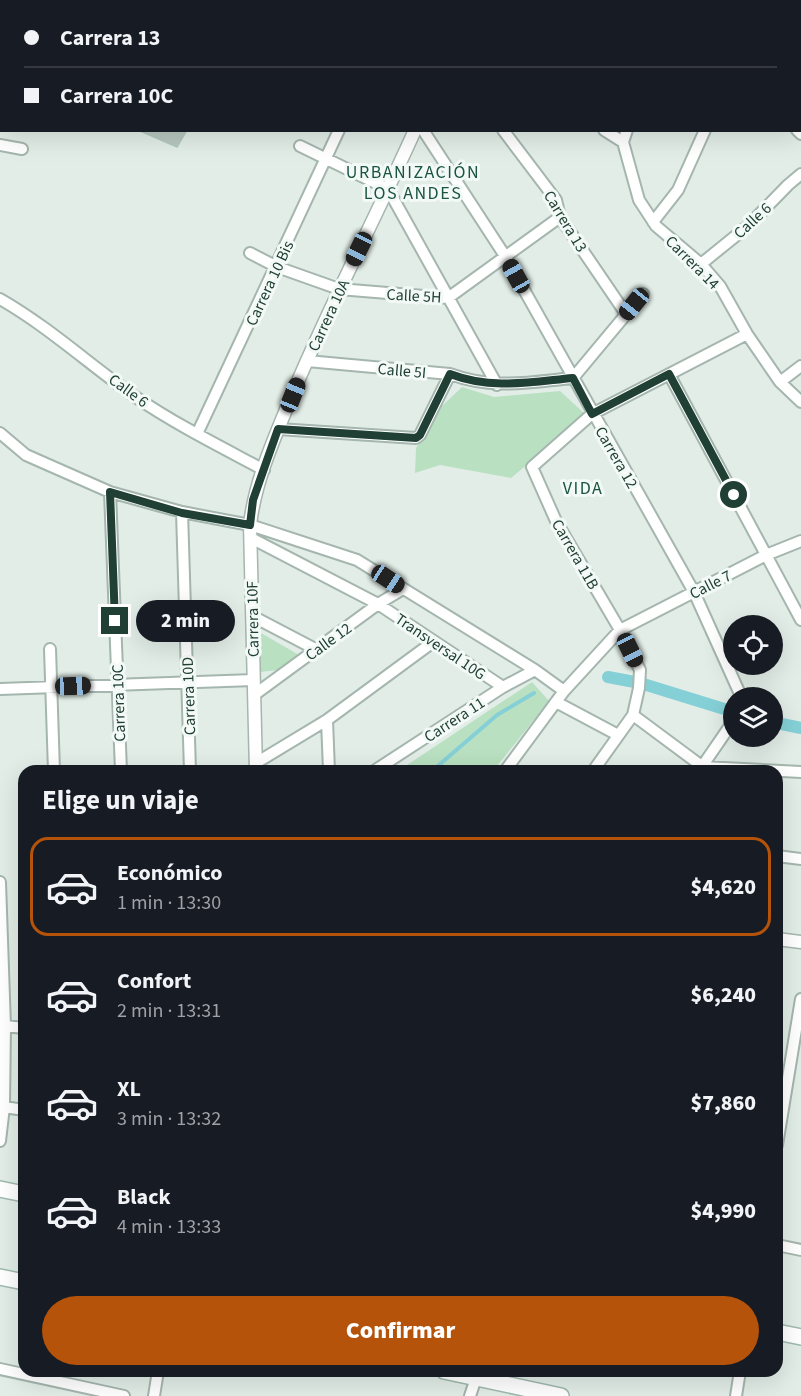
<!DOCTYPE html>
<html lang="es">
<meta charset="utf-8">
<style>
:root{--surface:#171b24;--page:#20242c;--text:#f1f3f6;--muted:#9ea1a6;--line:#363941;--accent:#b45309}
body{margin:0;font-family:"Source Sans 3",sans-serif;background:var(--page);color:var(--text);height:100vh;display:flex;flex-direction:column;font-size:22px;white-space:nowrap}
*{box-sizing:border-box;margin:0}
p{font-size:20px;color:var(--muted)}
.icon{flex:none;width:33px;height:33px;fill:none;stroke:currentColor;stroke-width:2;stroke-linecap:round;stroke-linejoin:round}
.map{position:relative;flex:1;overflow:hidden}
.panel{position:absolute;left:18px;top:765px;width:765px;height:612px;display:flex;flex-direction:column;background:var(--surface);border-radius:18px;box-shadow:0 6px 24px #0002}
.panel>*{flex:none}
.hud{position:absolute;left:0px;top:0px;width:801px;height:132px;box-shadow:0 6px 24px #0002;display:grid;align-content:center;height:132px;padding:0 24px;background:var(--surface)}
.fabs{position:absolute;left:723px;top:615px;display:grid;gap:12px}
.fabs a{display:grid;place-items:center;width:60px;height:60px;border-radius:50%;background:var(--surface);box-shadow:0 6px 24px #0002;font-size:30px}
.end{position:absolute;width:27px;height:27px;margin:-14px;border:8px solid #204035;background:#fff;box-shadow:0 0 0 3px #fff}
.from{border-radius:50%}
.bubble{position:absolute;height:42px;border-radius:21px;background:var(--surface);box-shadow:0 6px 24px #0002;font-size:20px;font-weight:800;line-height:42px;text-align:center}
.car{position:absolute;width:18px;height:36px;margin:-18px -9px;border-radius:8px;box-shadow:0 0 4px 2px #0007;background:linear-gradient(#222 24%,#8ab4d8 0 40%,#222 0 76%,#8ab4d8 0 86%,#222 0)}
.hud b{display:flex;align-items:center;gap:21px;height:57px;font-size:22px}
.hud b+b{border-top:2px solid var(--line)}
.hud i{width:15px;height:15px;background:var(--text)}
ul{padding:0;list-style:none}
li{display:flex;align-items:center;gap:18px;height:99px;margin:0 12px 9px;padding:0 12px;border:3px solid transparent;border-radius:18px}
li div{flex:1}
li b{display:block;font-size:22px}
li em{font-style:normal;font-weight:800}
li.on{border-color:var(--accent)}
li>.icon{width:54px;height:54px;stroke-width:1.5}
h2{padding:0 24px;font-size:27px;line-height:72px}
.primary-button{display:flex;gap:12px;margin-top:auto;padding:12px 24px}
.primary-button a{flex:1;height:69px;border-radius:36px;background:var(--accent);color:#fff;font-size:24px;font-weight:800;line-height:69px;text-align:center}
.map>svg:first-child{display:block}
.green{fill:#b9e0c1}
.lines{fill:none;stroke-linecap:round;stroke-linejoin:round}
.stream{stroke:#85d0d7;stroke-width:4}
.canal{stroke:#85d0d7;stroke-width:12}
.building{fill:#b7c8c0;stroke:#b4c8be;stroke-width:1.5}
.minor-casing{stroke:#a4b6ae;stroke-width:14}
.tertiary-casing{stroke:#a4b6ae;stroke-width:15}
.secondary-casing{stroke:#9fbaaf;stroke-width:18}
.minor{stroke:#fff;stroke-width:10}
.tertiary{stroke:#fff;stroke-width:12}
.secondary{stroke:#fff;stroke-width:15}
.route{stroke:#204035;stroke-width:8}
.labels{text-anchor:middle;stroke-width:6;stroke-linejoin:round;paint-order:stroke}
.street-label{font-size:16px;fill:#204035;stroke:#f3f9f6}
.neighbourhood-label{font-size:18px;letter-spacing:1.5px;fill:#1a5442;stroke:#f3f9f6}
</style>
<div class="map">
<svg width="801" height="1396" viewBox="0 0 801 1396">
<rect width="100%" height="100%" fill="#e2ede7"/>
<path class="green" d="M666,0H776L666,2Z
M462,387L494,397L560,391L586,415L511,478L440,465L415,473L416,448L441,407Z
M261,633L299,655L278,670L260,672Z
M532,682L549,701L493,771H398Z"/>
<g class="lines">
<path class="stream" d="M432,771L497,715L534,693"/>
<path class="canal" d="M608,677L640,683L734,712
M772,722L801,728"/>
</g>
<path class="building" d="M138,130H187L177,147Z"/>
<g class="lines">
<g class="minor-casing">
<path id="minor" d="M752,0L753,2
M18,2V0
M513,2L515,0
M656,2V0
M800,37H801
M0,40H2
M0,121L2,111
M423,130L505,256L694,592L740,694L739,698
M503,130L556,200L560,217L626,314
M604,130L623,142
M627,130L623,142L639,200L656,226L701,264L720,286L747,334L780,382L801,402
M797,130L801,134
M0,145L22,149
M300,146L388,189L497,385
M653,222L678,190L705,130
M250,253L277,267L339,289L448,298L560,217
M701,264L748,226L788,185L801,174
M0,299C49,327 91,366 137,398C177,425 221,447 264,470
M307,361L450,374C493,390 530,382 573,378L643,294
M669,374L801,620
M780,382L801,366
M278,429L416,438L420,435L450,374
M0,433L26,455L110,492L182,512L250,525L357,560L535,670L564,691
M197,434L339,130
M110,492L121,771
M182,512L190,771
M251,538L378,604L503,687
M252,616L317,650
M50,649L54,771
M0,689L254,680
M254,695L378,604L403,589
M556,702L618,735
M633,715L703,767L801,772
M327,720L329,771
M256,763L327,720L433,642
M374,771L503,687L535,670
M505,771L564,691L620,630L766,555L801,541
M593,771L633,715L639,688L640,670L620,630L556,521L532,467L592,414L747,334
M699,771L734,720
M777,856L801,859
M0,882L5,1026L4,1107L0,1141
M5,1026L24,1028
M4,1107L24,1110
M777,1145L801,999
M777,1245L801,1250
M0,1369L124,1396
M154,1396L158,1371
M470,1396L476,1378
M736,1396L740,1371"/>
</g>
<g class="tertiary-casing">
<path id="tertiary" d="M375,0L384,2
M256,771L250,525C255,480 275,437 292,395C330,305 375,219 415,130
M777,939L801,942"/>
</g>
<g class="secondary-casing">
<path id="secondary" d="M0,1189L24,1194
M0,1277L24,1282
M777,1332L801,1337
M444,1371L561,1396"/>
</g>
<use href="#minor" class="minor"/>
<use href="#tertiary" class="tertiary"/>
<use href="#secondary" class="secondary"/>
</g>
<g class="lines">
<path class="route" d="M115,621L110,492L182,513L250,525L253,500L278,429L416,438L420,435L450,374C492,390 530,382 573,378L592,414L669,374L734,495"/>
</g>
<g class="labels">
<g class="street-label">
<text transform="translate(752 220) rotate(-43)" y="6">Calle 6</text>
<text transform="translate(566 221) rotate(59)" y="6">Carrera 13</text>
<text transform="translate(693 262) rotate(45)" y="6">Carrera 14</text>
<text transform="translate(269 283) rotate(-65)" y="6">Carrera 10 Bis</text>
<text transform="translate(414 295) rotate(3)" y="6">Calle 5H</text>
<text transform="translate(328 315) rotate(-65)" y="6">Carrera 10A</text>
<text transform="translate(402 370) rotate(5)" y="6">Calle 5I</text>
<text transform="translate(129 390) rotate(36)" y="6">Calle 6</text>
<text transform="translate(617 457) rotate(60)" y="6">Carrera 12</text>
<text transform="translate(576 554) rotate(60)" y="6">Carrera 11B</text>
<text transform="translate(710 584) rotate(-27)" y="6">Calle 7</text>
<text transform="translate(252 619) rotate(-91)" y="6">Carrera 10F</text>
<text transform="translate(328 641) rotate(-36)" y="6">Calle 12</text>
<text transform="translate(441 646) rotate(34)" y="6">Transversal 10G</text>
<text transform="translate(188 696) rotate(-92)" y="6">Carrera 10D</text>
<text transform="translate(118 703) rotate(-92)" y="6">Carrera 10C</text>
<text transform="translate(454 719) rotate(-33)" y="6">Carrera 11</text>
</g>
<g class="neighbourhood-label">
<text x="413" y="178">URBANIZACIÓN<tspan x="413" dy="21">LOS ANDES</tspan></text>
<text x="583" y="494">VIDA</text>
</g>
</g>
</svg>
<div class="fabs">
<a><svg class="icon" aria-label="locate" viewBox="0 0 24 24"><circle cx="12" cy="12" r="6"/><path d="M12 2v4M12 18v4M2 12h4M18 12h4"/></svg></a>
<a><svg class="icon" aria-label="layers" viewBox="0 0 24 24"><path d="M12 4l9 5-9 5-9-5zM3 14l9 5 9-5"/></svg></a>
</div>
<i class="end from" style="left:734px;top:495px"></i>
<i class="end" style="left:115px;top:621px"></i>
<div class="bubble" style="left:136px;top:600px;width:99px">2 min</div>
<i class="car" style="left:359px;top:249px;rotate:206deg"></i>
<i class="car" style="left:516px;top:276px;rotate:331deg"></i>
<i class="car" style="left:634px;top:304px;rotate:219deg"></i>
<i class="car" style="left:293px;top:395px;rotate:22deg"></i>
<i class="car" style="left:388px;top:579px;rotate:123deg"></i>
<i class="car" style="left:630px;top:650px;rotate:154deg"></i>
<i class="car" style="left:73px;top:686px;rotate:88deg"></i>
<div class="hud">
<b><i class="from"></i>Carrera 13</b>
<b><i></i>Carrera 10C</b>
</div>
<section class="panel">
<h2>Elige un viaje</h2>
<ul>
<li class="on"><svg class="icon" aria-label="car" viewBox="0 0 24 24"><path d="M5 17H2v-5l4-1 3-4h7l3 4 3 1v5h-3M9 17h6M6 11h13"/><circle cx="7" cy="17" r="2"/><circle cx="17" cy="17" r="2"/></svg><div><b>Económico</b><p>1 min · 13:30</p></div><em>$4,620</em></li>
<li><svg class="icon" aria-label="car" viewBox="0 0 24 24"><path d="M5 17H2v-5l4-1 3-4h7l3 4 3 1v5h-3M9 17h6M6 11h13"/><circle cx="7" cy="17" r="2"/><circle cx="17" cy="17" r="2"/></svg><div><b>Confort</b><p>2 min · 13:31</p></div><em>$6,240</em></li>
<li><svg class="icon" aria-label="car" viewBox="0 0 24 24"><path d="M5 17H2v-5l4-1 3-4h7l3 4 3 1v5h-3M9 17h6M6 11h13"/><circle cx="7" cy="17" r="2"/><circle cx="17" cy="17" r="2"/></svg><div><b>XL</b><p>3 min · 13:32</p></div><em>$7,860</em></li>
<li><svg class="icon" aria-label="car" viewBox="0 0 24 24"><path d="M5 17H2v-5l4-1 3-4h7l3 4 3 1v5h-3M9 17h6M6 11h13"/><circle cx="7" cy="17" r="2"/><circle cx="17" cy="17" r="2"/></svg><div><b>Black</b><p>4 min · 13:33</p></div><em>$4,990</em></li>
</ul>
<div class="primary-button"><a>Confirmar</a></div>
</section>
</div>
